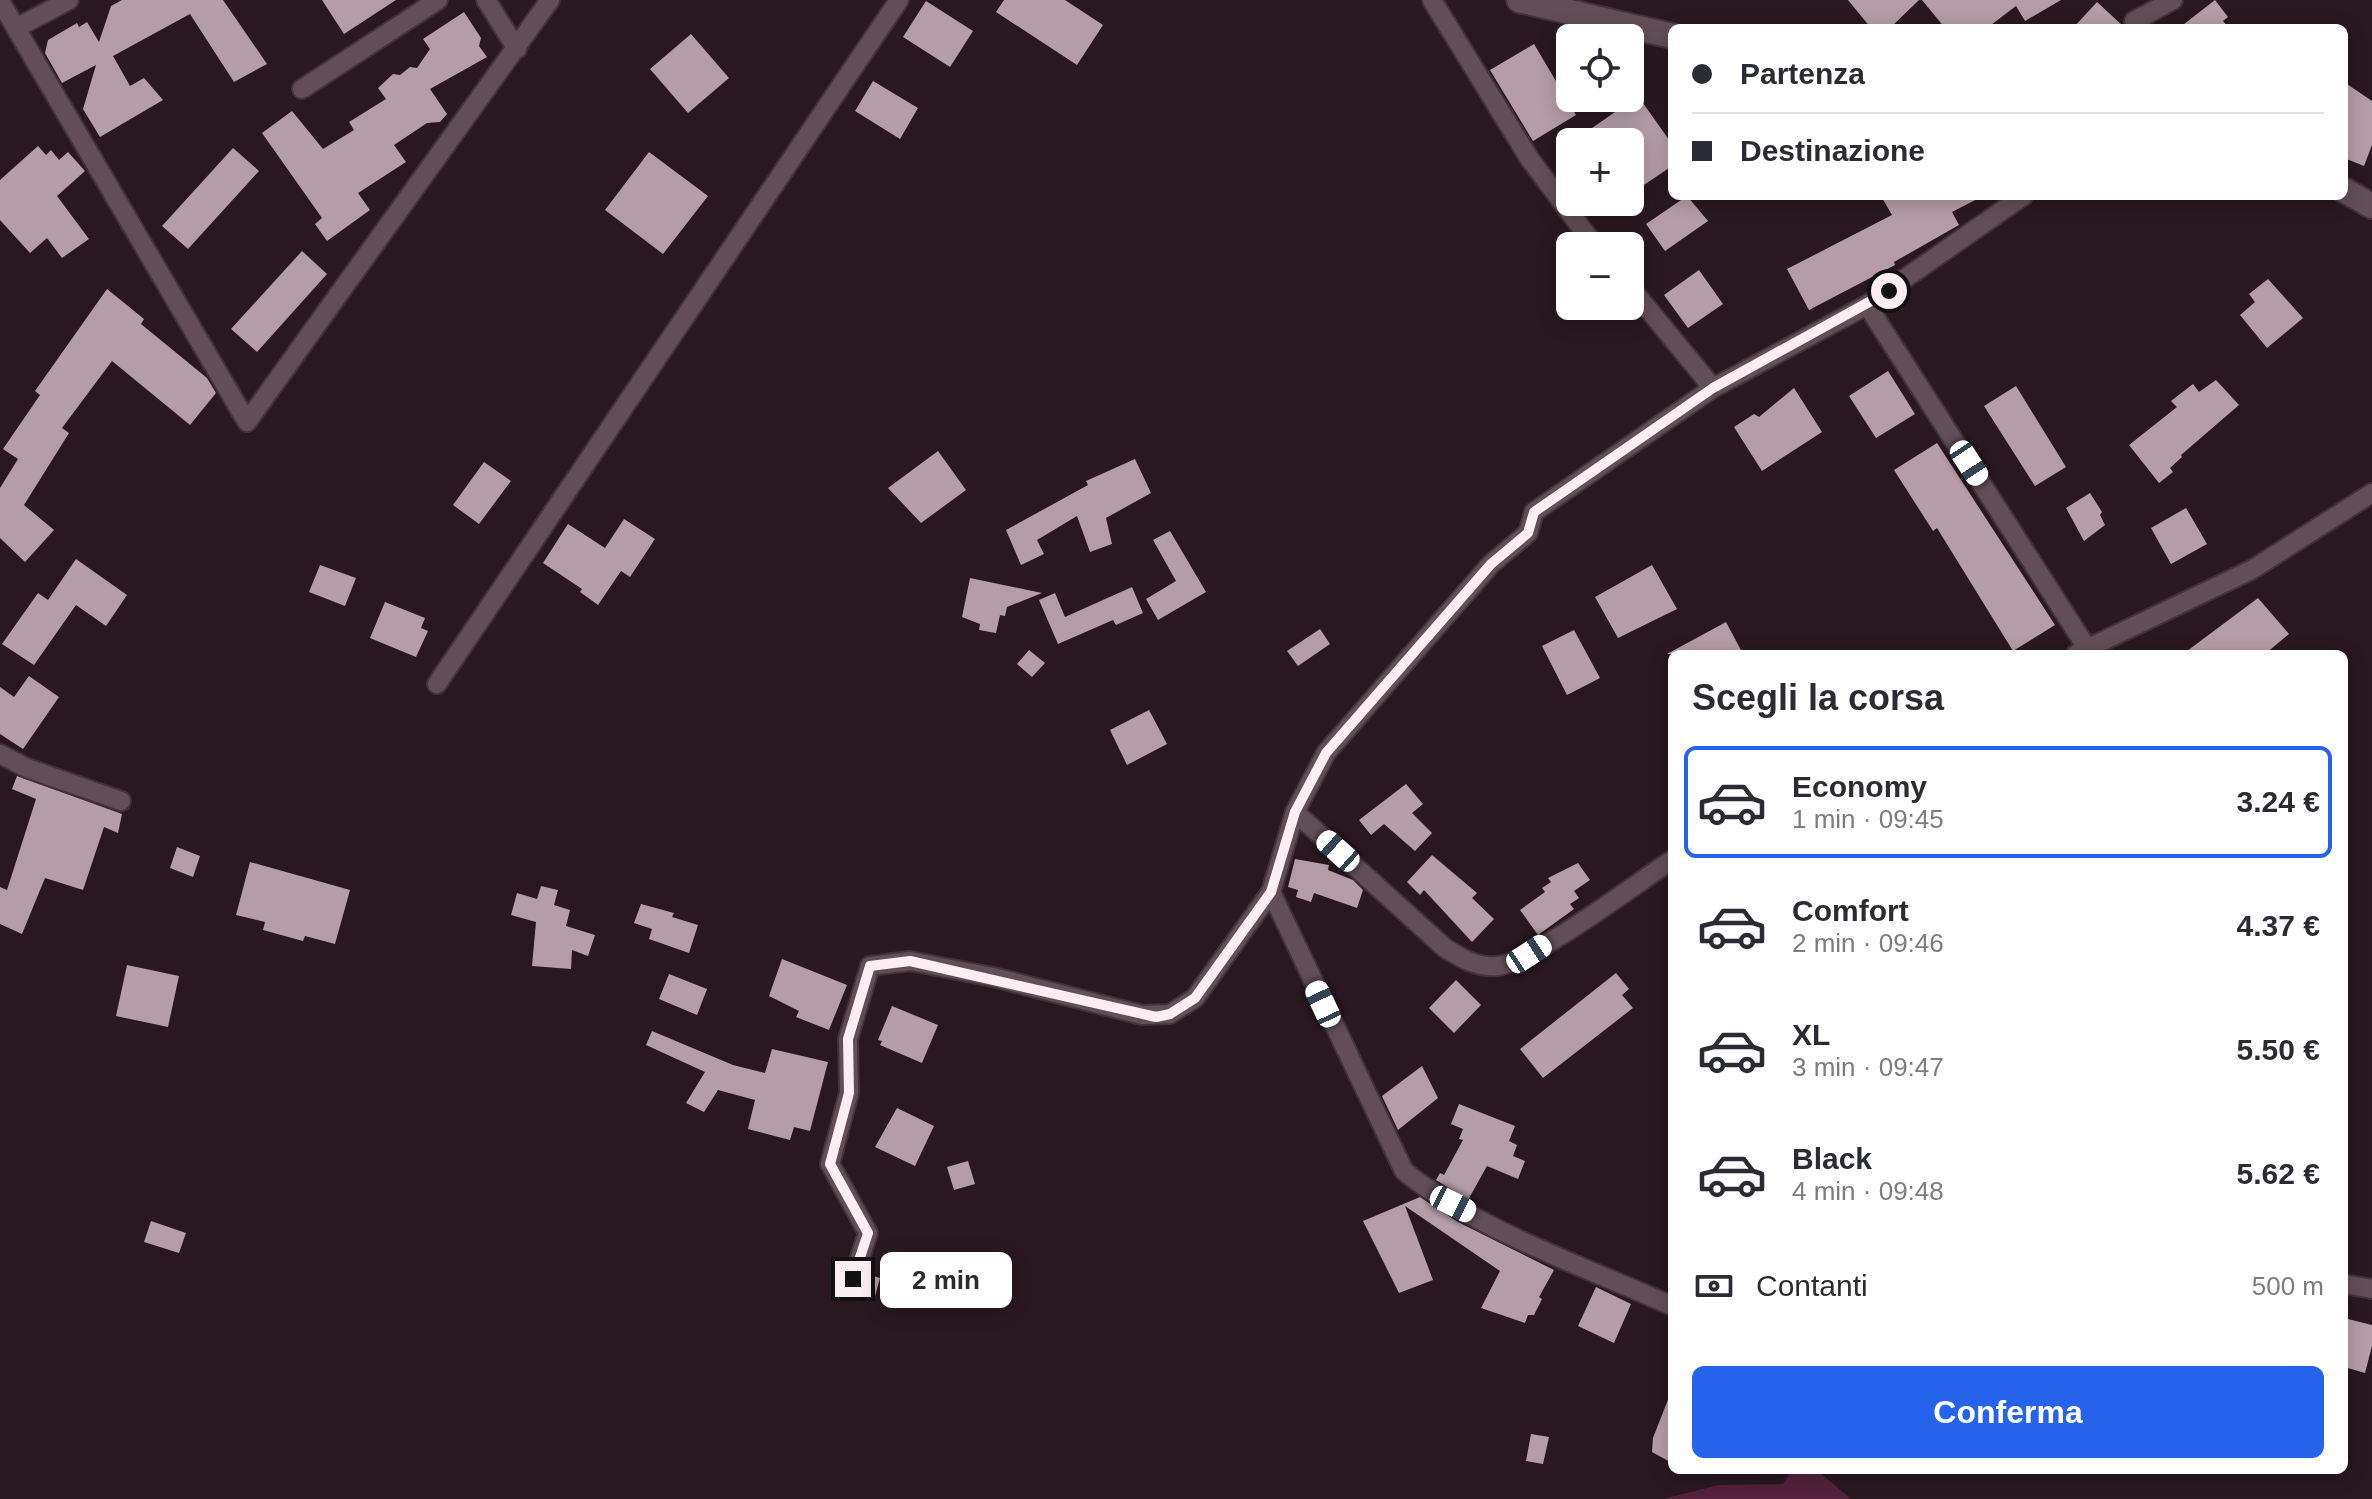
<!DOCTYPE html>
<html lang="it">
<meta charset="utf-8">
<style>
:root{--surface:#fff;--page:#f2f2f3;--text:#2b2b33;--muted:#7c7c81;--line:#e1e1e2;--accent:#2563eb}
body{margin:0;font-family:Arial,sans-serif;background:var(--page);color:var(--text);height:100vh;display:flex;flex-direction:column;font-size:30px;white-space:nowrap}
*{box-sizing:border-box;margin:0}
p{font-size:26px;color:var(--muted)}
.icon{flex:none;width:44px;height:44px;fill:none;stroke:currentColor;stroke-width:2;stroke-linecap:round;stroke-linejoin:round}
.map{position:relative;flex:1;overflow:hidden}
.side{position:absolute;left:1668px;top:650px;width:680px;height:824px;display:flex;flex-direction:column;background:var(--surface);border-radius:12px;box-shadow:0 4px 20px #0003}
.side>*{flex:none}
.top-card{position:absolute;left:1668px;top:24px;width:680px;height:176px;border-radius:12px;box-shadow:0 4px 20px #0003;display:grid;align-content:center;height:176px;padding:0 24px;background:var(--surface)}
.fabs{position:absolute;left:1556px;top:24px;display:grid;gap:16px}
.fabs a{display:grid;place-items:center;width:88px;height:88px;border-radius:12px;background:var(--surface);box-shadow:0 4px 20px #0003;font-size:40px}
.end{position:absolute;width:36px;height:36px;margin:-18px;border:10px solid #fbeef3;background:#111;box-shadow:0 0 0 4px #111}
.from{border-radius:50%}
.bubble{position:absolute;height:56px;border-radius:12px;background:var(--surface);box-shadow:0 4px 20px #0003;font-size:26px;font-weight:600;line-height:56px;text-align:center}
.car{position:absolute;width:24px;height:48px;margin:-24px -12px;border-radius:10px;box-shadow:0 0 6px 2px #0007;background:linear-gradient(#fff 24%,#345 0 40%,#fff 0 76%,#345 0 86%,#fff 0)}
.top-card b{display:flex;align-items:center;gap:28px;height:76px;font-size:30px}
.top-card b+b{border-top:2px solid var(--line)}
.top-card i{width:20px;height:20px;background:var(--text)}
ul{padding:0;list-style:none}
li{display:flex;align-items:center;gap:24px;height:112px;margin:0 16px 12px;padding:0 8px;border:4px solid transparent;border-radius:12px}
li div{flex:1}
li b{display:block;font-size:30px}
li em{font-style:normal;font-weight:600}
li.active{border-color:var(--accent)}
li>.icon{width:72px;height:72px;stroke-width:1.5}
h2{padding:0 24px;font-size:36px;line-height:96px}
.pay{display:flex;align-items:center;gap:20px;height:88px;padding:0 24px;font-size:30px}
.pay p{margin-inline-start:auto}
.action{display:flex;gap:16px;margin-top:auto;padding:16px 24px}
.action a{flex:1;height:92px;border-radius:12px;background:var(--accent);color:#fff;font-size:32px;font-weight:600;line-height:92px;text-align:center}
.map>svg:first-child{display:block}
.green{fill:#53223b}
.building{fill:#b49da7}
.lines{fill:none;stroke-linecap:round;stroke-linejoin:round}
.street-casing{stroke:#403339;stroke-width:22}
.secondary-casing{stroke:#403339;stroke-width:28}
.street{stroke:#624e57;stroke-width:18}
.secondary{stroke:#624e57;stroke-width:24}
.route{stroke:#fbeef3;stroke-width:10}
</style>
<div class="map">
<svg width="2372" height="1499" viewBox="0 0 2372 1499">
<rect width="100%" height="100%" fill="#291820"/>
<path class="green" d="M1792,1470H1817L1851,1499H1663L1719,1485L1783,1484Z"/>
<path class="building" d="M122,0H223L267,64L234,82L190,14L113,56L130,86L144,78L163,100L100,137L83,109L96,65L62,83L45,53L48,40L77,23L79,27L87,22L99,42L111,6Z
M322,0H396L344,34Z
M1004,0H1065L1103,25L1077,65L996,12Z
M1848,0H1919L1890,28H1871Z
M1922,0H2061L2025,21L2016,6L1987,28H1945Z
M2215,0L2228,17L2223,21L2229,28H2179Z
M926,1L973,31L950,67L903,37Z
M2097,2L2123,26L2125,28H2073Z
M464,12L481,38L479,46L487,57L430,89L447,114L440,122L427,123L394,145L406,162L358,193L370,210L327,241L315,224L322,218L262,133L292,111L323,149L354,130L349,122L386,99L378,88L393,74L400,75L410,67L417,68L430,49L423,39Z
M691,34L729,78L688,113L650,69Z
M1534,44L1576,115L1533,141L1490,70Z
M873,81L918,108L900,139L855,111Z
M2344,82L2372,101V145L2364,166L2344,158Z
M1638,96L1672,144V166L1641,187L1630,173V142H1572Z
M38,146L46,155L51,150L59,160L68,152L85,171L57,196L89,239L62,258L47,238L30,253L0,220V180Z
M233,148L259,171L188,249L162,226Z
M649,152L708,196L663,254L605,210Z
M1687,196L1708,221L1665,251L1646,224Z
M1881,196H1983L1952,212L1959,225L1894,262L1895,265L1809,310L1787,269L1892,215Z
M302,251L327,274L257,352L231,329Z
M1699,270L1723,304L1688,328L1664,295Z
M2268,279L2303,318L2267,348L2240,315L2255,302L2249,294Z
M107,289L144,319L141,324L207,378L216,393L190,425L112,361L62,428L69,433L24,505L54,530L25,562L0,538V488L18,459L3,449L40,395L35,391Z
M1888,371L1915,414L1876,438L1849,396Z
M2216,380L2239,405L2181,455L2182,457L2170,468L2173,472L2159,483L2129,445L2177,407L2171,401L2193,384L2199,392Z
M2016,386L2066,467L2035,486L1984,406Z
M1794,388L1822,432L1762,471L1734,427L1754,414L1759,417Z
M1937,443L2055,625L2013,651L1937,528L1933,531L1894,470Z
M938,451L966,490L921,523L888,488Z
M1135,459L1151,493L1106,518L1112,544L1090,552L1077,516L1037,540L1044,554L1021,565L1006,530L1088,485L1086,481Z
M484,462L511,481L479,524L453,505Z
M2090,493L2102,512L2100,515L2105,525L2084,541L2066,508Z
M2186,508L2207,544L2171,564L2151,528Z
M624,519L655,539L630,577L621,571L598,605L580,592L582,589L543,563L568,524L605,548Z
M1170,531L1206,592L1158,620L1146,599L1176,581L1153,540Z
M76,559L127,595L106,626L76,605L34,665L2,644L38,593L48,600Z
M320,565L356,578L345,606L309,592Z
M1652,565L1677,609L1618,638L1595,597Z
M970,578L1042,593L1007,607L1005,616L1000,615L996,633L979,630L980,624L962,617Z
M1132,587L1143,613L1116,625L1113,620L1058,644L1039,600L1055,593L1065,617Z
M2258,598L2289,634L2265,654H2183Z
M385,602L425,618L421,628L428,631L416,657L370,638Z
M1726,622L1743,654H1667Z
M1320,629L1330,644L1298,666L1287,651Z
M1574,630L1600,678L1567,695L1542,646Z
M1029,650L1045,663L1032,677L1017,664Z
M29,676L59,697L23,749L0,734V687L14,697Z
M1149,710L1167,744L1127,765L1110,730Z
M17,776L122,814L118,833L104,827L83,890L45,878L22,934L0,924V887L7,890L36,799L12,789Z
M1406,784L1423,804L1412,813L1432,833L1415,851L1384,824L1371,835L1359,820Z
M177,847L200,856L193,877L170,868Z
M1432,855L1477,893L1472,898L1494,919L1472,942L1424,890L1420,895L1407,882Z
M1295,859L1329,865L1328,870L1353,880L1363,890L1357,908L1314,893L1311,902L1296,897L1298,890L1288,887Z
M250,862L350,890L335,944L305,936L303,941L263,930L265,922L236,915Z
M1578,863L1590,880L1574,891L1579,898L1570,904L1574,909L1538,935L1520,910L1545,892L1542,888L1551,882L1548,878Z
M541,886L558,890L554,905L570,910L566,926L595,935L588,956L572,950L571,969L532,966L536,922L511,915L517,893L537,899Z
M641,904L674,913L672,917L698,925L689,953L649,939L652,929L634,923Z
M782,959L847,985L829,1030L796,1017L799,1011L769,996Z
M127,965L179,976L168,1027L116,1016Z
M1616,973L1629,989L1622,995L1633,1008L1543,1078L1520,1049Z
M669,974L707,989L697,1015L659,999Z
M1456,980L1481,1005L1454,1033L1429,1008Z
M892,1006L938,1025L922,1063L880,1045L882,1041L878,1040Z
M652,1031L733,1065L765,1073L772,1049L828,1062L810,1131L794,1127L790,1140L748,1129L755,1100L718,1090L704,1112L686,1103L705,1072L646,1045Z
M1422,1066L1438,1098L1398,1130L1382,1096Z
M1459,1104L1515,1126L1509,1141L1517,1145L1513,1156L1525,1161L1518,1179L1487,1166L1468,1200L1436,1180L1440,1173L1444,1175L1463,1140L1459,1139L1463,1129L1451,1124Z
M897,1108L934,1126L915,1166L875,1147Z
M968,1161L975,1184L954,1190L947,1167Z
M1420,1197L1458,1222L1554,1270L1539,1297L1542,1299L1534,1315H1528L1525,1323L1481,1308L1500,1271L1405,1206L1433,1280L1399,1293L1363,1221Z
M151,1221L186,1233L179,1253L144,1242Z
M867,1274L880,1278L875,1296L857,1290Z
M1596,1287L1631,1304L1614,1343L1578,1326Z
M2344,1318L2372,1325V1346L2365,1373L2344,1367Z
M1669,1397L1672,1398V1463L1652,1452L1653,1438Z
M1531,1434L1549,1437L1543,1464L1526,1461Z"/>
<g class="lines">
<g class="street-casing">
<path id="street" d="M486,0L517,49
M1432,0L1529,158L1595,246
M0,1L247,422L550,0
M18,27L69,0
M2142,28L2134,21L2173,0
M302,89L438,0
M1630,287L1713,388
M1867,305L2087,648
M2076,654L2253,569L2372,493
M437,684L899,0
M0,754L27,768L121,801
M1295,812L1445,948C1461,958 1477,968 1497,966C1531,963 1638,882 1672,860
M853,1279L868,1233L830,1164L849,1093L848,1039L870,966L910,961L993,977L1142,1015L1170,1014L1195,998L1271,892
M2344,1284L2372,1289
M1672,1306C1588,1268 1474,1229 1404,1171L1271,892L1295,812L1326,753L1491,564L1528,533L1534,512L1713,388L1867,305L2023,196"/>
</g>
<g class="secondary-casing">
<path id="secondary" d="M1519,0L1672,36
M2344,190L2372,206"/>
</g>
<use href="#street" class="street"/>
<use href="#secondary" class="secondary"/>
</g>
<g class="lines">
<path class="route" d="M853,1279L868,1233L830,1164L849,1093L848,1039L870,966L910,961L1156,1017L1170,1014L1195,998L1271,892L1295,812L1326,753L1491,564L1528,533L1534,512L1713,388L1889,291"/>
</g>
</svg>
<div class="fabs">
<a><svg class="icon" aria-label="locate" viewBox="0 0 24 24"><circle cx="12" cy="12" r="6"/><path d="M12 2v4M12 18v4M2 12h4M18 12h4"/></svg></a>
<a>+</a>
<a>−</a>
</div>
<i class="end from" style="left:1889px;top:291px"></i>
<i class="end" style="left:853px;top:1279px"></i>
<div class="bubble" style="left:880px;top:1252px;width:132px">2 min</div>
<i class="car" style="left:1969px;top:463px;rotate:147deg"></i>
<i class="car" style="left:1338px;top:851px;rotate:312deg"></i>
<i class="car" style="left:1529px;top:954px;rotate:57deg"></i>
<i class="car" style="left:1323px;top:1004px;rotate:335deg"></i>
<i class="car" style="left:1453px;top:1204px;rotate:117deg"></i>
<div class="top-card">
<b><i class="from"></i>Partenza</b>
<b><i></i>Destinazione</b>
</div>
<section class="side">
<h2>Scegli la corsa</h2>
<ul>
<li class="active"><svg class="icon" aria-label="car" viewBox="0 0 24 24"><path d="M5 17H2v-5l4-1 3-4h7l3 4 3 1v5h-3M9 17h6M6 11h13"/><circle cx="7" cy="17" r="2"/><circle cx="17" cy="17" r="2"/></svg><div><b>Economy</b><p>1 min · 09:45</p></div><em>3.24 €</em></li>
<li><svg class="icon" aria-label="car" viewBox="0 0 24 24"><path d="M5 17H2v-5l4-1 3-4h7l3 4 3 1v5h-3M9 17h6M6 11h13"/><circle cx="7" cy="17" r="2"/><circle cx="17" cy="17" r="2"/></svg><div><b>Comfort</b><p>2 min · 09:46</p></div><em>4.37 €</em></li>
<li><svg class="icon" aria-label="car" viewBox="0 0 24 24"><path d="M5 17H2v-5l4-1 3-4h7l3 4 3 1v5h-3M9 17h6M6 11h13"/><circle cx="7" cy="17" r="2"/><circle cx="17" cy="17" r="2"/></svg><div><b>XL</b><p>3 min · 09:47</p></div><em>5.50 €</em></li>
<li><svg class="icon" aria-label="car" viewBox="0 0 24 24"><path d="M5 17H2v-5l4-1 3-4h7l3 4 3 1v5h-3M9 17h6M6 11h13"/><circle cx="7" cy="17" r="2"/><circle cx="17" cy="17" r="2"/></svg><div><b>Black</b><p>4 min · 09:48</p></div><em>5.62 €</em></li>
</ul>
<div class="pay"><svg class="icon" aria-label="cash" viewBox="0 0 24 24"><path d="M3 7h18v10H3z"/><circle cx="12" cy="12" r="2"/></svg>Contanti<p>500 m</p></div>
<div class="action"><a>Conferma</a></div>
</section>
</div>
